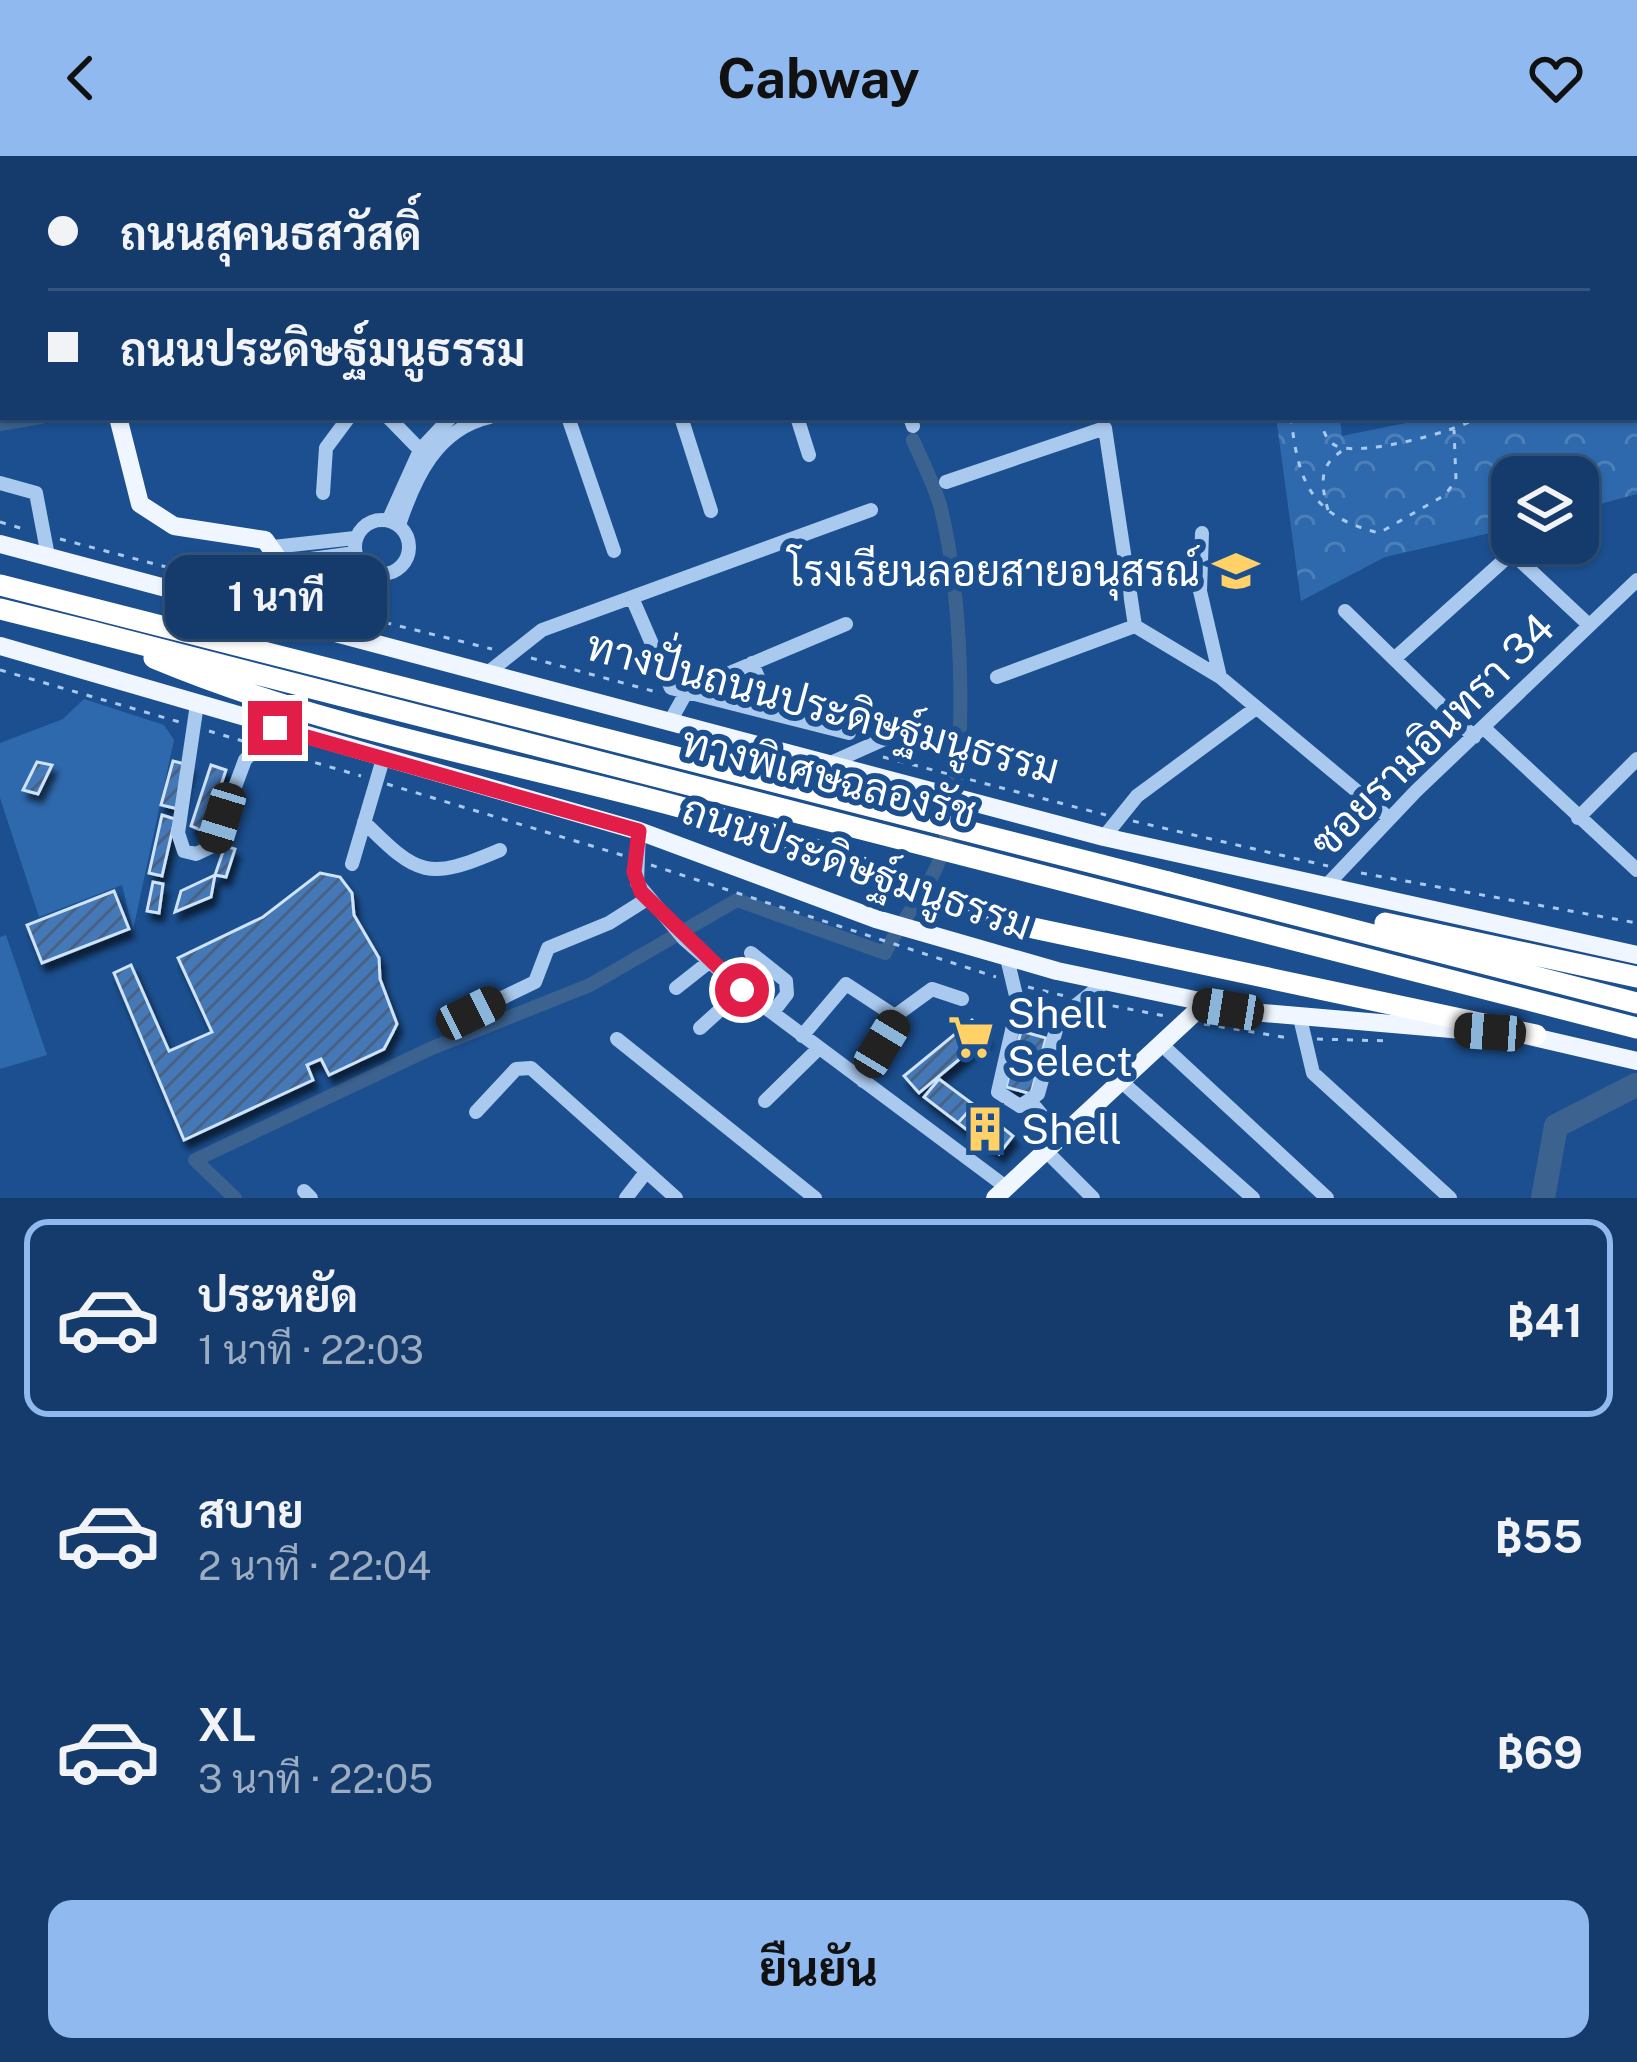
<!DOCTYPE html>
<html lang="th">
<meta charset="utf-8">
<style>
:root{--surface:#143b6b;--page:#214673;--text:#f1f3f6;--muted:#9dadc1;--line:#33557e;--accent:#90b9f0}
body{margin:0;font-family:"Public Sans",Sarabun,sans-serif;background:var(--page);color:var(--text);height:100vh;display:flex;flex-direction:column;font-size:45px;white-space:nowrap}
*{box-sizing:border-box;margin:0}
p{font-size:39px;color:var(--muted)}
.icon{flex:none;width:66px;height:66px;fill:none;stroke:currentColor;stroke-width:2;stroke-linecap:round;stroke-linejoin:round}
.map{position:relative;height:1042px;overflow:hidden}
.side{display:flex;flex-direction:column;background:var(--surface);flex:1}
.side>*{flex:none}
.top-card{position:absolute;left:0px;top:0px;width:1638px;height:264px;box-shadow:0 3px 9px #0004,0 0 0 3px var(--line);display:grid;align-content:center;height:264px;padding:0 48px;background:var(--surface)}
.fabs{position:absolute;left:1491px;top:300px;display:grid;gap:24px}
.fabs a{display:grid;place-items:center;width:108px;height:108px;border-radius:24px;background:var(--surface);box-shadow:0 3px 9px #0004,0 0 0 3px var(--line);font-size:60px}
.end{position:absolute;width:54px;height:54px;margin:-27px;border:15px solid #e11d48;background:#fff;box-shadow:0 0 0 6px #fff}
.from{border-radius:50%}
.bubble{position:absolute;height:84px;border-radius:24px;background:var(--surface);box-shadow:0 3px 9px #0004,0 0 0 3px var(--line);font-size:39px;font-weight:700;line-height:84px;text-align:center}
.car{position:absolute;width:36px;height:72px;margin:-36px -18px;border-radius:15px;box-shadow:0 0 9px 3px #0007;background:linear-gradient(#222 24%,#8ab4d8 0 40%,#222 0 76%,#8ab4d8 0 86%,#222 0)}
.top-card b{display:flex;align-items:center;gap:42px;height:114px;font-size:45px}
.top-card b+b{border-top:3px solid var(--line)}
.top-card i{width:30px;height:30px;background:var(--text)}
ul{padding:21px 0 0;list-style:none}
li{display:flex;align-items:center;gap:36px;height:198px;margin:0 24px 18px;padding:0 24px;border:6px solid transparent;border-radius:24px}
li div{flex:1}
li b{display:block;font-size:45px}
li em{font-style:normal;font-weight:700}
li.selected{border-color:var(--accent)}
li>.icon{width:108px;height:108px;stroke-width:1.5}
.button{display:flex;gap:24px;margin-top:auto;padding:24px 48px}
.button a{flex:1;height:138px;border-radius:24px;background:var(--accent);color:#111;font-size:48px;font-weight:700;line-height:138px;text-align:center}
header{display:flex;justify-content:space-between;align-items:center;height:156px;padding:0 48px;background:var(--accent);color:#111;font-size:54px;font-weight:700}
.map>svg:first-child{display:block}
.green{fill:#2e69ad}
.park{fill:url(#park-crowns)}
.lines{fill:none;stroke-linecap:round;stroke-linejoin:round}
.canal{stroke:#3c6290;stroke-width:14}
.river{stroke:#3c6290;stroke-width:24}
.building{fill:url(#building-hatch);stroke:#cfe3fa;stroke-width:3;filter:url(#shadow)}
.path{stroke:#a9c9ee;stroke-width:3;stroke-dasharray:6 9;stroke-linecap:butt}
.minor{stroke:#a9c9ee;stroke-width:14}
.major{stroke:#f0f6ff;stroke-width:18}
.highway{stroke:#fff;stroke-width:21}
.highway-bridge{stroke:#fff;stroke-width:21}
.route{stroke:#e11d48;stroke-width:15}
.labels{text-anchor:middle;stroke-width:12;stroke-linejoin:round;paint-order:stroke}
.poi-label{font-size:42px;fill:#fff;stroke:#1b4f8f;text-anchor:start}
.street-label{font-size:42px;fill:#fff;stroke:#1b4f8f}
</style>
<header><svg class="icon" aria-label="back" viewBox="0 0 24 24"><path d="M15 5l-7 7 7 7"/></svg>Cabway<svg class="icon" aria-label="heart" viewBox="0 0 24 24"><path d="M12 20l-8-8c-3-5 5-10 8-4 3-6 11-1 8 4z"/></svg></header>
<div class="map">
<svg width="1637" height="1042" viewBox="0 0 1637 1042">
<defs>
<pattern id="park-crowns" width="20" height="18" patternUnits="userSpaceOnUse" patternTransform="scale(3)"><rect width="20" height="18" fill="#2e69ad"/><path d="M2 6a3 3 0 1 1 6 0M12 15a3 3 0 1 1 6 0" fill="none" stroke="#4d80b9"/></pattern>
<pattern id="building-hatch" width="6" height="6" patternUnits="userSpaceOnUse" patternTransform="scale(3)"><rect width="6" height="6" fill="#4478b7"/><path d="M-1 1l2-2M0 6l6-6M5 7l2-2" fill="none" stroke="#486282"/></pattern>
<filter id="shadow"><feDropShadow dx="4.5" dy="8" stdDeviation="3" flood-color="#0009"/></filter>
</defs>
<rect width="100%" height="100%" fill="#1b4f8f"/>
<path class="green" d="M84,543L164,569L174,584L133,774L122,729L39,761L0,642V587L63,563Z
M6,779L47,899L0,913V781Z"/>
<path class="park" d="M1637,213V338L1578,354V321H1512V372L1385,401L1301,445L1276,261H1340L1342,280L1435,261H1635Z"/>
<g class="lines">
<path class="canal" d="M931,0L932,3
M0,268L41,261
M1636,929L1637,930
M235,1042L195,1004L432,892L590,829L737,744L885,797C899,767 924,740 937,710C972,627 963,441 941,353C935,329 922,306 913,284"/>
<path class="river" d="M1543,1042L1556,970L1636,929"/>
</g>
<path class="building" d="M173,605L189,609L178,653L161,649Z
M37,606L52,609L38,638L23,634Z
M211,609L226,614L205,676L191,670Z
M162,659L175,663L162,720L149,717Z
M225,690L235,693L226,721L215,719Z
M320,717L340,721L352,737L354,759L379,802L380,823L397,868L393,876L384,893L329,919L321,903L307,909L313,924L184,984L114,817L131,809L169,895L212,876L178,802L263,761Z
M215,719L211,741L175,756L181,735Z
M153,726L163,728L159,757L147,755Z
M114,735L129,773L42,807L27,769Z
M972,864L986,881L919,937L904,920Z
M1021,875L1046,882L1031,938L1006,931Z
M939,923L974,949L958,967L924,941Z
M974,949L1013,980L999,998L958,967Z"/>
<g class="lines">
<path class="path" d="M1635,222H1637
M1291,261C1298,326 1311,360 1379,377L1445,339L1456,324L1454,274
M1319,261C1323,273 1326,287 1339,291C1367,299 1455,276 1479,261
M1328,354C1320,325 1319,307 1347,292
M0,366L27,374
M60,383L265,437
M298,445L492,493
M531,502L660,537
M0,514L183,567
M209,575L246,586
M272,594L361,620
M883,601L1106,659
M387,628L625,700
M1133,665L1328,710
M651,709L996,821
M1361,717L1637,767
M1028,831L1065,840
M1098,847L1165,860
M1204,868L1289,882
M1317,883L1391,885"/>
<path class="minor" d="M1188,0V3
M1336,0V3
M1432,0V3
M22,3L32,0
M274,3L290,0
M0,9L3,8
M0,152L3,151
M1,195L3,194
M1635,197L1637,196
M388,261L425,299
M568,261L614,395
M681,261L711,355
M797,261L809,299
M910,261L913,270
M946,326L1105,272L1135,470
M0,327L36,337L48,400
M323,337L326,292L349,261
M389,363L420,294L451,261
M355 391a27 27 0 1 1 54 0a27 27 0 1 1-54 0Z
M399,369C415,321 437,273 490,261
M1202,377L1200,435L1220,521
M273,391L355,382
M281,407L355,397
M633,444L671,532L849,577
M1345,455L1474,581
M1394,503L1512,397L1589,469
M752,507L773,557
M490,515L542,474L871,354
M997,521L1135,470L1220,521L1389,662
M197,548L178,677L184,695L196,698L213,690L245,604L275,572
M672,562L687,535L846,468
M1484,572L1637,714
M833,606L918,568
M1578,662L1637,603
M364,666C418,720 428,725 500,694
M639,675L637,727L684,783L742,834L1006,1031
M1104,681L1137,640L1256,552
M352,708L383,603
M1325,731L1416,635L1637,424
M751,797L786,825L787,838L773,856
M1007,802L1018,848L998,936L1020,950L1038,938L1059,863L1105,826
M676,832L709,806
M471,857L535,826L548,792L609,767L647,743
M895,860L932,833L962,843
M1300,862L1313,917L1450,1042
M700,872L742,834
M802,880L846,828L895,860L863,925
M617,883L815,1042
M1162,889L1327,1042
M1123,927L1253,1042
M765,945L818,893
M1031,946L1060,981
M476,956L516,913L531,912L676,1042
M1045,994L1093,1042
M304,1035L311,1042
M626,1042L646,1016"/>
<path class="major" d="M66,0L67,3
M118,261L140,348L174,370L265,384L281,407L282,461
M0,388L1104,681L1637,799
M0,490L639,675L876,763L1057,815L1252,856L1486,876
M1525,879L1637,905
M995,1042L1203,849"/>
<path class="highway" d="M93,476L1637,872
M154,502C347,583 554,611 753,672C843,700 929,741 1019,769L1536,879
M1168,726L1637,847
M1385,767L1637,821"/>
<path class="highway-bridge" d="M0,429L1168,726
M0,453L93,476"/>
</g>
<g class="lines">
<path class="route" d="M275,572L639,675L634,716L641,736L742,834"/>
</g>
<defs>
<g id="school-bare" transform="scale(3.6)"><path d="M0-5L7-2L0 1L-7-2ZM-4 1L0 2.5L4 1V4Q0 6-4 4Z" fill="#ffd166" stroke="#1b4f8f" stroke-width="2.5" paint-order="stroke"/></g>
<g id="supermarket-bare" transform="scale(3.6)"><path d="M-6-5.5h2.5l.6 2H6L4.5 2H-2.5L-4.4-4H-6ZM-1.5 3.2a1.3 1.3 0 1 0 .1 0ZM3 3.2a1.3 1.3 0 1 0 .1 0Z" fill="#ffd166" stroke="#1b4f8f" stroke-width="2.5" paint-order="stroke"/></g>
<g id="building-bare" transform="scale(3.6)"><path d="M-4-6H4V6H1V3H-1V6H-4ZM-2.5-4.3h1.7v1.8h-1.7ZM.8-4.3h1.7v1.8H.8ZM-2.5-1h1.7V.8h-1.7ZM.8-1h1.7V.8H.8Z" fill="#ffd166" stroke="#1b4f8f" stroke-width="2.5" paint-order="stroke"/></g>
</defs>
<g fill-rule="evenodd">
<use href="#school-bare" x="1236" y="415"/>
<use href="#supermarket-bare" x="971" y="881"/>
<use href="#building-bare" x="985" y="973"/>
</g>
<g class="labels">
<g class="poi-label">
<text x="1200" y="430" text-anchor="end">โรงเรียนลอยสายอนุสรณ์</text>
<text x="1007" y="872">Shell<tspan x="1007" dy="48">Select</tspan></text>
<text x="1021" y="988">Shell</text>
</g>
<g class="street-label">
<text transform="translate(823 551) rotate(15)" y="15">ทางปั่นถนนประดิษฐ์มนูธรรม</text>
<text transform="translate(1432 579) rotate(-45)" y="15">ซอยรามอินทรา 34</text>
<text transform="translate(829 621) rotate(14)" y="15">ทางพิเศษฉลองรัช</text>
<text transform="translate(857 711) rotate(19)" y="15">ถนนประดิษฐ์มนูธรรม</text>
</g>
</g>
</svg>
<div class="fabs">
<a><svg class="icon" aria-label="layers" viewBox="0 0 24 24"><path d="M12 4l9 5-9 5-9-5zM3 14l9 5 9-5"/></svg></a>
</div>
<i class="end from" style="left:742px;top:834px"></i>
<i class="end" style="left:275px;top:572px"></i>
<div class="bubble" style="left:165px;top:399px;width:222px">1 นาที</div>
<i class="car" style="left:222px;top:662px;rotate:197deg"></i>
<i class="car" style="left:1228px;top:853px;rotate:279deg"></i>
<i class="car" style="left:471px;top:857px;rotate:64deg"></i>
<i class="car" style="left:1490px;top:876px;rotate:274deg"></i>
<i class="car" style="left:882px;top:888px;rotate:31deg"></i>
<div class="top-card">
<b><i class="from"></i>ถนนสุคนธสวัสดิ์</b>
<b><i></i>ถนนประดิษฐ์มนูธรรม</b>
</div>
</div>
<section class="side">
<ul>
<li class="selected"><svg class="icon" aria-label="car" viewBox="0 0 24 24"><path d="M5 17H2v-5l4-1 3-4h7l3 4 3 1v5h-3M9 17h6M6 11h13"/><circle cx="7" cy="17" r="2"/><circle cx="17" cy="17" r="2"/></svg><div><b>ประหยัด</b><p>1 นาที · 22:03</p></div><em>฿41</em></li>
<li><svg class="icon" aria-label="car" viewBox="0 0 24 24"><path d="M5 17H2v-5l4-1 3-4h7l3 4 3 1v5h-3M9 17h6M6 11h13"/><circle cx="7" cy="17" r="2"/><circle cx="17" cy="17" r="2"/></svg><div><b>สบาย</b><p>2 นาที · 22:04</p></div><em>฿55</em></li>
<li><svg class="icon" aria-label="car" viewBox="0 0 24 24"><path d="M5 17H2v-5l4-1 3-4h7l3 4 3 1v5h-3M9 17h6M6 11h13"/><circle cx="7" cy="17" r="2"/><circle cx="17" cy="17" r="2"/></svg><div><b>XL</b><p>3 นาที · 22:05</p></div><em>฿69</em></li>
</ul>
<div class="button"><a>ยืนยัน</a></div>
</section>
